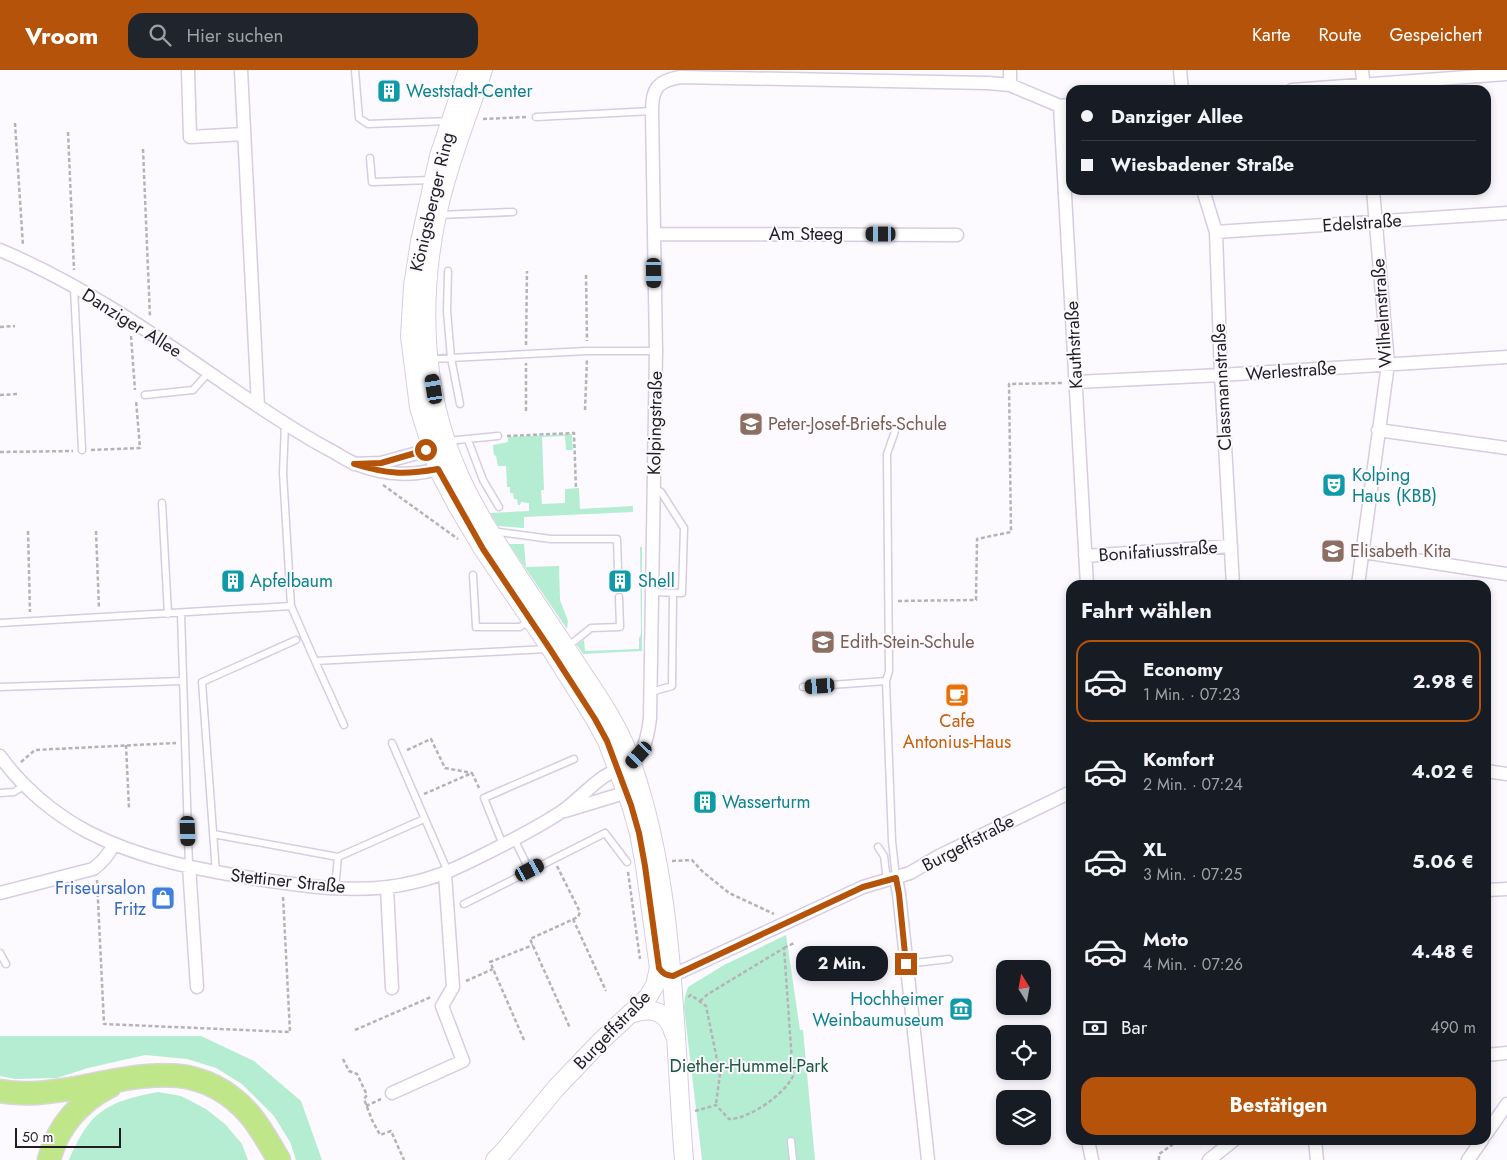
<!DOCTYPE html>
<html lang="de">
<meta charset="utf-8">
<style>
:root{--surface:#171b24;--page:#20242c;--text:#f1f3f6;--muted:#9ea1a6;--line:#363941;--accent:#b45309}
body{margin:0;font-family:Jost,sans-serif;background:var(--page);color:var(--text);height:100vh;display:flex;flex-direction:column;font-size:19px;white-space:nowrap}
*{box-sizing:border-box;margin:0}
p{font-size:16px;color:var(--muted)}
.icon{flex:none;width:28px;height:28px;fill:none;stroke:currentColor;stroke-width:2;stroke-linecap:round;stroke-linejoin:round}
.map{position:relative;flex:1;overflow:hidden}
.panel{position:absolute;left:1066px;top:510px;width:425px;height:565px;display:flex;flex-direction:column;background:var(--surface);border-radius:15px;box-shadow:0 2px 8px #0003}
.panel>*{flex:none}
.hud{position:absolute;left:1066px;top:15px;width:425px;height:110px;border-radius:15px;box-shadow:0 2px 8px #0003;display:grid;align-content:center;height:110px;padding:0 15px;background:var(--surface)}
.needle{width:32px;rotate:349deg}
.buttons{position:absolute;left:996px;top:890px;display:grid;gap:10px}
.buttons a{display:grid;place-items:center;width:55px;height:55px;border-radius:10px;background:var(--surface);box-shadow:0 2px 8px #0003;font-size:25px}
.scale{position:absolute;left:15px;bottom:12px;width:106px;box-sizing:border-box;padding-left:5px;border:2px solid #211d25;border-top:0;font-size:14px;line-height:18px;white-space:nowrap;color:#211d25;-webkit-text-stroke:4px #fcfafe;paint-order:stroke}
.end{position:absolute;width:22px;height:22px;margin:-11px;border:6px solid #b45309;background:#fff;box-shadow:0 0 0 2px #fff}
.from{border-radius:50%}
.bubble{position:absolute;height:35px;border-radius:15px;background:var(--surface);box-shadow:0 2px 8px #0003;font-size:16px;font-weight:700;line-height:35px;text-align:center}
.car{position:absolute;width:15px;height:30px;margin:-15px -8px;border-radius:6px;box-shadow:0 0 4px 1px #0007;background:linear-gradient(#222 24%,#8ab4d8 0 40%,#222 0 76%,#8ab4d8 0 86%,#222 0)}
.hud b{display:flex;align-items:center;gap:18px;height:48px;font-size:19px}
.hud b+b{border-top:1px solid var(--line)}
.hud i{width:12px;height:12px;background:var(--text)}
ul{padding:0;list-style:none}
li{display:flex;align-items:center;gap:15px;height:82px;margin:0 10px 8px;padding:0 5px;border:2px solid transparent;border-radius:15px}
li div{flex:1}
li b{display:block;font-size:19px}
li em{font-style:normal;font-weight:700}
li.on{border-color:var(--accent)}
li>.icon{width:45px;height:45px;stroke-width:1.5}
h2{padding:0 15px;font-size:22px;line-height:60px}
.pay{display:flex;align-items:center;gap:12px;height:55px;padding:0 15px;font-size:19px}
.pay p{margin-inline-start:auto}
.action{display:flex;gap:10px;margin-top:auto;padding:10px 15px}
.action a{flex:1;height:58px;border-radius:15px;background:var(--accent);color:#fff;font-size:20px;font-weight:700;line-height:58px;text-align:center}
header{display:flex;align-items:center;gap:30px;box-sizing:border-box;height:70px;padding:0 25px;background:var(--accent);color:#fff}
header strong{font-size:24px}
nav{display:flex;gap:28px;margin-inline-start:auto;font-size:18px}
.search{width:350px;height:45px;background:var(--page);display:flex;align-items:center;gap:12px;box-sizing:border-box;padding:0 18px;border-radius:15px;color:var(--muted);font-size:19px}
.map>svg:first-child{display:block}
.green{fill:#b5edd2}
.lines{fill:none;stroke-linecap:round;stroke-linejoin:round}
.lane-casing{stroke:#d7cce1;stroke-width:9}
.street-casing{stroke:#d7cce1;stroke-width:15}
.secondary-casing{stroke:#d7cce1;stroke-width:20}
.highway-casing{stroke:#d7d6d8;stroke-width:25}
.path{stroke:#b6b3b8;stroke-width:2.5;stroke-dasharray:4 2.5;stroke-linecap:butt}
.lane{stroke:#fff;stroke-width:6}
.street{stroke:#fff;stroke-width:12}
.secondary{stroke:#fff;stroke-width:18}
.highway{stroke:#c0e68a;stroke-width:22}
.route{stroke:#b45309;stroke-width:6}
.labels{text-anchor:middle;stroke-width:4;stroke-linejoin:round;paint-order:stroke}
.culture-label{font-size:18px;fill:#0d838f;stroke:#fcfafe;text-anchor:start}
.street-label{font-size:18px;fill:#211d25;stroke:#fcfafe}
.education-label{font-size:18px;fill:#785e54;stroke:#fcfafe;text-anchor:start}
.food-label{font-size:18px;fill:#c56008;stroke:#fcfafe}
.shop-label{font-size:18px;fill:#366cbe;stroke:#fcfafe;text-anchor:end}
.park-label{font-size:18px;fill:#1e5942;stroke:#fcfafe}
</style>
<header>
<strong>Vroom</strong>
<div class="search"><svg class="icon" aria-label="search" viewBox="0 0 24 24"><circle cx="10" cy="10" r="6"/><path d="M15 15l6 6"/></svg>Hier suchen</div>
<nav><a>Karte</a><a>Route</a><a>Gespeichert</a></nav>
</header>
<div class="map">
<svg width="1507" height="1090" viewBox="0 0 1507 1090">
<rect width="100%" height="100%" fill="#fcfafe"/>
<path class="green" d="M572,364L573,380H566L565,366L542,367L544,420H541L542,434L565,433V419L579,418L580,439L633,436V442L524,447V458H523L498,456L490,443L529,441V433L521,432L520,435H518L517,429H514L513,423H510V417H507L506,396H498L496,386L494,385L493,375L508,372V367Z
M509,474H524L526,497L559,496L560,530L568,551L567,559Z
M640,477H642V581L583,584L577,575L584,570L585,581L639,579V568L641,564Z
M786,865L800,960H803L815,1090H702L684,937L685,926L688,917L724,895Z
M0,966H201L254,991L301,1031L322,1090H296L290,1072L274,1046L242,1014L216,998L187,989L145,985L88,998L57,1008L15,1009L0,1006Z
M158,1022L181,1026L206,1039L225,1054L242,1074L248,1090H69C90,1041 106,1032 158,1022Z"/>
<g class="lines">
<g class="lane-casing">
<path id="lane" d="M355,0L359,48L368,54L450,51
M536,47L652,41
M370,88L372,112L432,110
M439,145L513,142
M448,201L447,241L451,288L460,334
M74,218L82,380
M429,289L587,281H656
M145,325L193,320L209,302
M285,354L283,403L291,536L315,591L548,579
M895,361L887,384L889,601L886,611L892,771L896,807
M468,370L483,410L499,437
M447,371L498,366
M162,433L168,544
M492,461L551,469H617L618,499
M473,505L476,557H520L529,551
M652,522L682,523L684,458L661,422L654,418
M181,543L189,796
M0,553L291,536
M565,575L571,574L591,558L620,557L619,527
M315,591L344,655
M0,617L183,611
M803,617L886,611
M651,622L672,616L673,523
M392,673L448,802
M0,723L14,722L25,715
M213,764L338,787L424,749
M503,775L484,728L574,689
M878,777L884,786L887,811
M530,801L605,763L627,792
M216,803L202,612L296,570
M335,818L338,787
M464,834L530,801L514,769
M0,883L6,894
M906,894L949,889
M791,1071L793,1090"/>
</g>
<g class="street-casing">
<path id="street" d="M188,0L190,67L244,64
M241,0L258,336
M1010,0V15
M1180,0L1182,20
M1362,0L1364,20
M1292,20L1507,4
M1060,36L1087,515
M1203,120L1216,162L1221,305L1233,515
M1216,162L1507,143
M654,164L957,165
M0,180C81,214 155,265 227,315C261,338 294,361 330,380C338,384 347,391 356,394C384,405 416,408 445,396
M1076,312L1221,305L1507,287
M1378,360L1507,378
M354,394L381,393L432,379L438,380
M1363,482L1507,504
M1085,486L1231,476
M1358,515L1388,294L1373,120
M0,686C22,717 54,744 88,762C140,789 200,800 258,809C309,817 364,825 415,812C441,806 461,796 485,784C511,771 537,758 561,742C569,737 577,729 584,723C591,717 597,711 605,706C613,701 624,699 632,693C645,682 648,664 650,648L656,281L652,41C652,19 657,11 680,7L988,13L1010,15L1060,36L1071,35
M1486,701L1507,704
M565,741L634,720
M189,796L197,917
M896,808L899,824L928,1090
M387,818L392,918
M1486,820L1507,819
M0,823L93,799C103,792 109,784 114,774
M664,904L673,906L678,903L863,817L910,803L939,786L1071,722
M1486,985L1507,983
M392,1023L463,991L442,936L453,917L445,804
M1486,1064L1507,1034
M1088,1070L1092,1090
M1315,1070L1317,1090
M1209,1090L1234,1070
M1468,1090L1482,1070"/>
</g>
<g class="secondary-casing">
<path id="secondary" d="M468,0L439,86L420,172L413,216L410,266L419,337L438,399L458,437L483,479L551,579L595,649L607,671L631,735L639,763L645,796L659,898L655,915L648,927L602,970L556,1018L504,1081L495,1090
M483,0C466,51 445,102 435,155C420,234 423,320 455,395C471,435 495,470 518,506C538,536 559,567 579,598C597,625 616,652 628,683C676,812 673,955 684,1090
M630,944C652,936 668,941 674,964"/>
</g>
<g class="highway-casing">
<path id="highway" d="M0,1021C26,1026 50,1022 76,1018C141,1006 200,987 250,1045C261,1058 270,1075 279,1090
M49,1090C57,1057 80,1031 110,1016"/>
</g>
<path class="path" d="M483,49L527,47
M15,53L23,176
M68,62L74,200
M143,79L150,247
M586,205L587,271
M0,257L15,256
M131,266L135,320
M526,275L527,201
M0,325L18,324
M585,340L587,289
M526,341V293
M507,366L574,363L576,419
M91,380L140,378L136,330
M0,382L73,381
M383,415L458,469
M28,461L30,542
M96,461L99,539
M898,531L976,530L977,469L1011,462L1009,314L1063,313
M126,675L129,738
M407,680L431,669L445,698L472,703
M21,692L35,680L176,673
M424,724L472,703L480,720
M672,791L692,790L702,801L729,823L774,844
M557,796L580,842L578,847L530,869L570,958
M628,802L640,889
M97,810L104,954L290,962L283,826
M573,849L606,921
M784,878L794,873
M466,911L493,899
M688,927L691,925L706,936L720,1004L716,1034
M355,960L431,927
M524,970L490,892L533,875
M343,989L349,1001L357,1004L367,1025L364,1029L372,1050L380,1065L391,1061L404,1090
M366,1036L381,1029
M695,1041L716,1035L729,1049C749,1049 784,1025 793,1006L784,878L708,924L700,931
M1159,1090V1084L1172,1075L1174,1070"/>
<use href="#lane" class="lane"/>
<use href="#street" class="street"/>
<use href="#secondary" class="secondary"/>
<use href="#highway" class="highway"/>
</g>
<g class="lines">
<path class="route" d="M426,380L381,393L354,394C387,404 404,405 438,399L483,479L550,579L595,649L607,671L631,735L639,763L645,796L659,898C663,904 666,905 673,906L863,817L896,808L899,824L906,894"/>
</g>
<defs>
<g id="building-square" transform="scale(1.25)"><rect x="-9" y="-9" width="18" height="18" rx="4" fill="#0f9aa8" stroke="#fcfafe"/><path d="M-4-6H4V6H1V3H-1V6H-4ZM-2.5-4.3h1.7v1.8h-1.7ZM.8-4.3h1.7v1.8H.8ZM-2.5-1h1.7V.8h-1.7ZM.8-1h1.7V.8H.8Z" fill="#fff"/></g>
<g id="school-square" transform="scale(1.25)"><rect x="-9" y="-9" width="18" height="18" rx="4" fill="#8d6e63" stroke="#fcfafe"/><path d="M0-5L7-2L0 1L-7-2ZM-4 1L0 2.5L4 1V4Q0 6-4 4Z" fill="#fff"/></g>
<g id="theatre-square" transform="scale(1.25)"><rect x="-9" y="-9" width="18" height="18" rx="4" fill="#0f9aa8" stroke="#fcfafe"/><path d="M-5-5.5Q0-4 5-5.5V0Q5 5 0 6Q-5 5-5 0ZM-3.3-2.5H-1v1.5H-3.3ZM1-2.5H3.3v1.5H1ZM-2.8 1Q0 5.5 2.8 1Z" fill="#fff"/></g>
<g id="cafe-square" transform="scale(1.25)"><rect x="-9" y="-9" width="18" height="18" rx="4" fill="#e8710a" stroke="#fcfafe"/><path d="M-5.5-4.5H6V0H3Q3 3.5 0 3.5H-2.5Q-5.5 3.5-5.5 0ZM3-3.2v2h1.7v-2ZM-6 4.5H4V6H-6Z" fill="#fff"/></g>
<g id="shop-square" transform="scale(1.25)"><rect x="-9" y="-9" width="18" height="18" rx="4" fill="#3f7fe0" stroke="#fcfafe"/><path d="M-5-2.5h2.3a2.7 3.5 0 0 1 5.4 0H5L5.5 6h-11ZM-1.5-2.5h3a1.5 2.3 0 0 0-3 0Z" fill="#fff"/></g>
<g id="museum-square" transform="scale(1.25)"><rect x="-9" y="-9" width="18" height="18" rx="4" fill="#0f9aa8" stroke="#fcfafe"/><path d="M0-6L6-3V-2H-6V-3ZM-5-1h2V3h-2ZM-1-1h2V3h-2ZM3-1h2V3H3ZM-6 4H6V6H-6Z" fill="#fff"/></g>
</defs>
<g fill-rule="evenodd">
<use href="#building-square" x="389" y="21"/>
<use href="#school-square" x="751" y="354"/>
<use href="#theatre-square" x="1334" y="415"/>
<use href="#school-square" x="1333" y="481"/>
<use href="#building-square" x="233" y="511"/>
<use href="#building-square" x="620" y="511"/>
<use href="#school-square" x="823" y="572"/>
<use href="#cafe-square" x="957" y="625"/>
<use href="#building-square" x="705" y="732"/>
<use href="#shop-square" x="163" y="828"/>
<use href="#museum-square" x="961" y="939"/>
</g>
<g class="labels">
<g class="culture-label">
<text x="406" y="27">Weststadt-Center</text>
<text x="1352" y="411">Kolping<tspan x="1352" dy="21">Haus (KBB)</tspan></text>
<text x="250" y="517">Apfelbaum</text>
<text x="638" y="517">Shell</text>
<text x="722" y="738">Wasserturm</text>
<text x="944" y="935" text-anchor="end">Hochheimer<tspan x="944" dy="21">Weinbaumuseum</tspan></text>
</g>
<g class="street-label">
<text transform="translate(432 132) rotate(-77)" y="6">Königsberger Ring</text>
<text transform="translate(1362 153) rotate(-4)" y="6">Edelstraße</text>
<text x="806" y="170">Am Steeg</text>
<text transform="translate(1382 243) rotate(-94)" y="6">Wilhelmstraße</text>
<text transform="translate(132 253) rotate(32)" y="6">Danziger Allee</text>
<text transform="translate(1074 275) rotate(-93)" y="6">Kauthstraße</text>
<text transform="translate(1291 301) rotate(-4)" y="6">Werlestraße</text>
<text transform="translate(1222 317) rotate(-93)" y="6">Classmannstraße</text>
<text transform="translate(655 353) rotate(-89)" y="6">Kolpingstraße</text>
<text transform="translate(1158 481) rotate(-4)" y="6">Bonifatiusstraße</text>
<text transform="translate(968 773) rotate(-28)" y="6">Burgeffstraße</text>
<text transform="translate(288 811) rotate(6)" y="6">Stettiner Straße</text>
<text transform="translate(612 960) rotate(-46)" y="6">Burgeffstraße</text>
</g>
<g class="education-label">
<text x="768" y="360">Peter-Josef-Briefs-Schule</text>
<text x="1350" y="487">Elisabeth Kita</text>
<text x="840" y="578">Edith-Stein-Schule</text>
</g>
<g class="food-label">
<text x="957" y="657">Cafe<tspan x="957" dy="21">Antonius-Haus</tspan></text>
</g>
<g class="shop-label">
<text x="146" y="824">Friseursalon<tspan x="146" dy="21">Fritz</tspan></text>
</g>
<g class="park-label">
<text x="749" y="1002">Diether-Hummel-Park</text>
</g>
</g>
</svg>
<div class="buttons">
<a><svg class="needle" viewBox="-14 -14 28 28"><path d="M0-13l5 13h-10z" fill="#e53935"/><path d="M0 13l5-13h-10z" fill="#9ea1a6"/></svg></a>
<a><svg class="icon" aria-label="locate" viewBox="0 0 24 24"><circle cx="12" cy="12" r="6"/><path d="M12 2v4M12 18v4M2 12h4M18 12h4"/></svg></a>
<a><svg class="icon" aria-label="layers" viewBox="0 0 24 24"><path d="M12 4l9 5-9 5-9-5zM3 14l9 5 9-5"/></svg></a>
</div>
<div class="scale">50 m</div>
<i class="end from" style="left:426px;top:380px"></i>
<i class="end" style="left:906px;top:894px"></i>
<div class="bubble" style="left:796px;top:876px;width:92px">2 Min.</div>
<i class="car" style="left:881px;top:164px;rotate:270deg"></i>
<i class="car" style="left:654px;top:203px;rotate:179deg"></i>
<i class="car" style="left:434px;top:319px;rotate:351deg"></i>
<i class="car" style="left:820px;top:616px;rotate:266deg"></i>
<i class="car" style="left:639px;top:685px;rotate:223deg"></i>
<i class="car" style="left:188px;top:761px;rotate:178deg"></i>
<i class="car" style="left:530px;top:800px;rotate:62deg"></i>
<div class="hud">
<b><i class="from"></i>Danziger Allee</b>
<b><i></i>Wiesbadener Straße</b>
</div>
<section class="panel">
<h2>Fahrt wählen</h2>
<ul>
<li class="on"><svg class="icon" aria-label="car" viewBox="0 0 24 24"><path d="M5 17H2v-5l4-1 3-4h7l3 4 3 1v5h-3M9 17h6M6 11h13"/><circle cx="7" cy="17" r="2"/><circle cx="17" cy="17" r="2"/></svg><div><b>Economy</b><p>1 Min. · 07:23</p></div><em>2.98 €</em></li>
<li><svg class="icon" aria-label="car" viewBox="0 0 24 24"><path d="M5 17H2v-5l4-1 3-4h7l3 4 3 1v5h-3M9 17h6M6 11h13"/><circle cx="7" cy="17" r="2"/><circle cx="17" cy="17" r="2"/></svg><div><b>Komfort</b><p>2 Min. · 07:24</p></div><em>4.02 €</em></li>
<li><svg class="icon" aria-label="car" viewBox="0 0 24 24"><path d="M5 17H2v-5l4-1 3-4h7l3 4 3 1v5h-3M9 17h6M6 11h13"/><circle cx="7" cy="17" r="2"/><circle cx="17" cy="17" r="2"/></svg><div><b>XL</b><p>3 Min. · 07:25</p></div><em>5.06 €</em></li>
<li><svg class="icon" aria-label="car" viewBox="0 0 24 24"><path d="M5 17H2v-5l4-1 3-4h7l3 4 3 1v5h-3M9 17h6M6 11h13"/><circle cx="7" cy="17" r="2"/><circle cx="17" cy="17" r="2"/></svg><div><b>Moto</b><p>4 Min. · 07:26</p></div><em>4.48 €</em></li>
</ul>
<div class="pay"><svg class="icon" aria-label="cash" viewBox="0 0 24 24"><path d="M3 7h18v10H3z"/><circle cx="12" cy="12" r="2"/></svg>Bar<p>490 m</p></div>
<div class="action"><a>Bestätigen</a></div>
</section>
</div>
